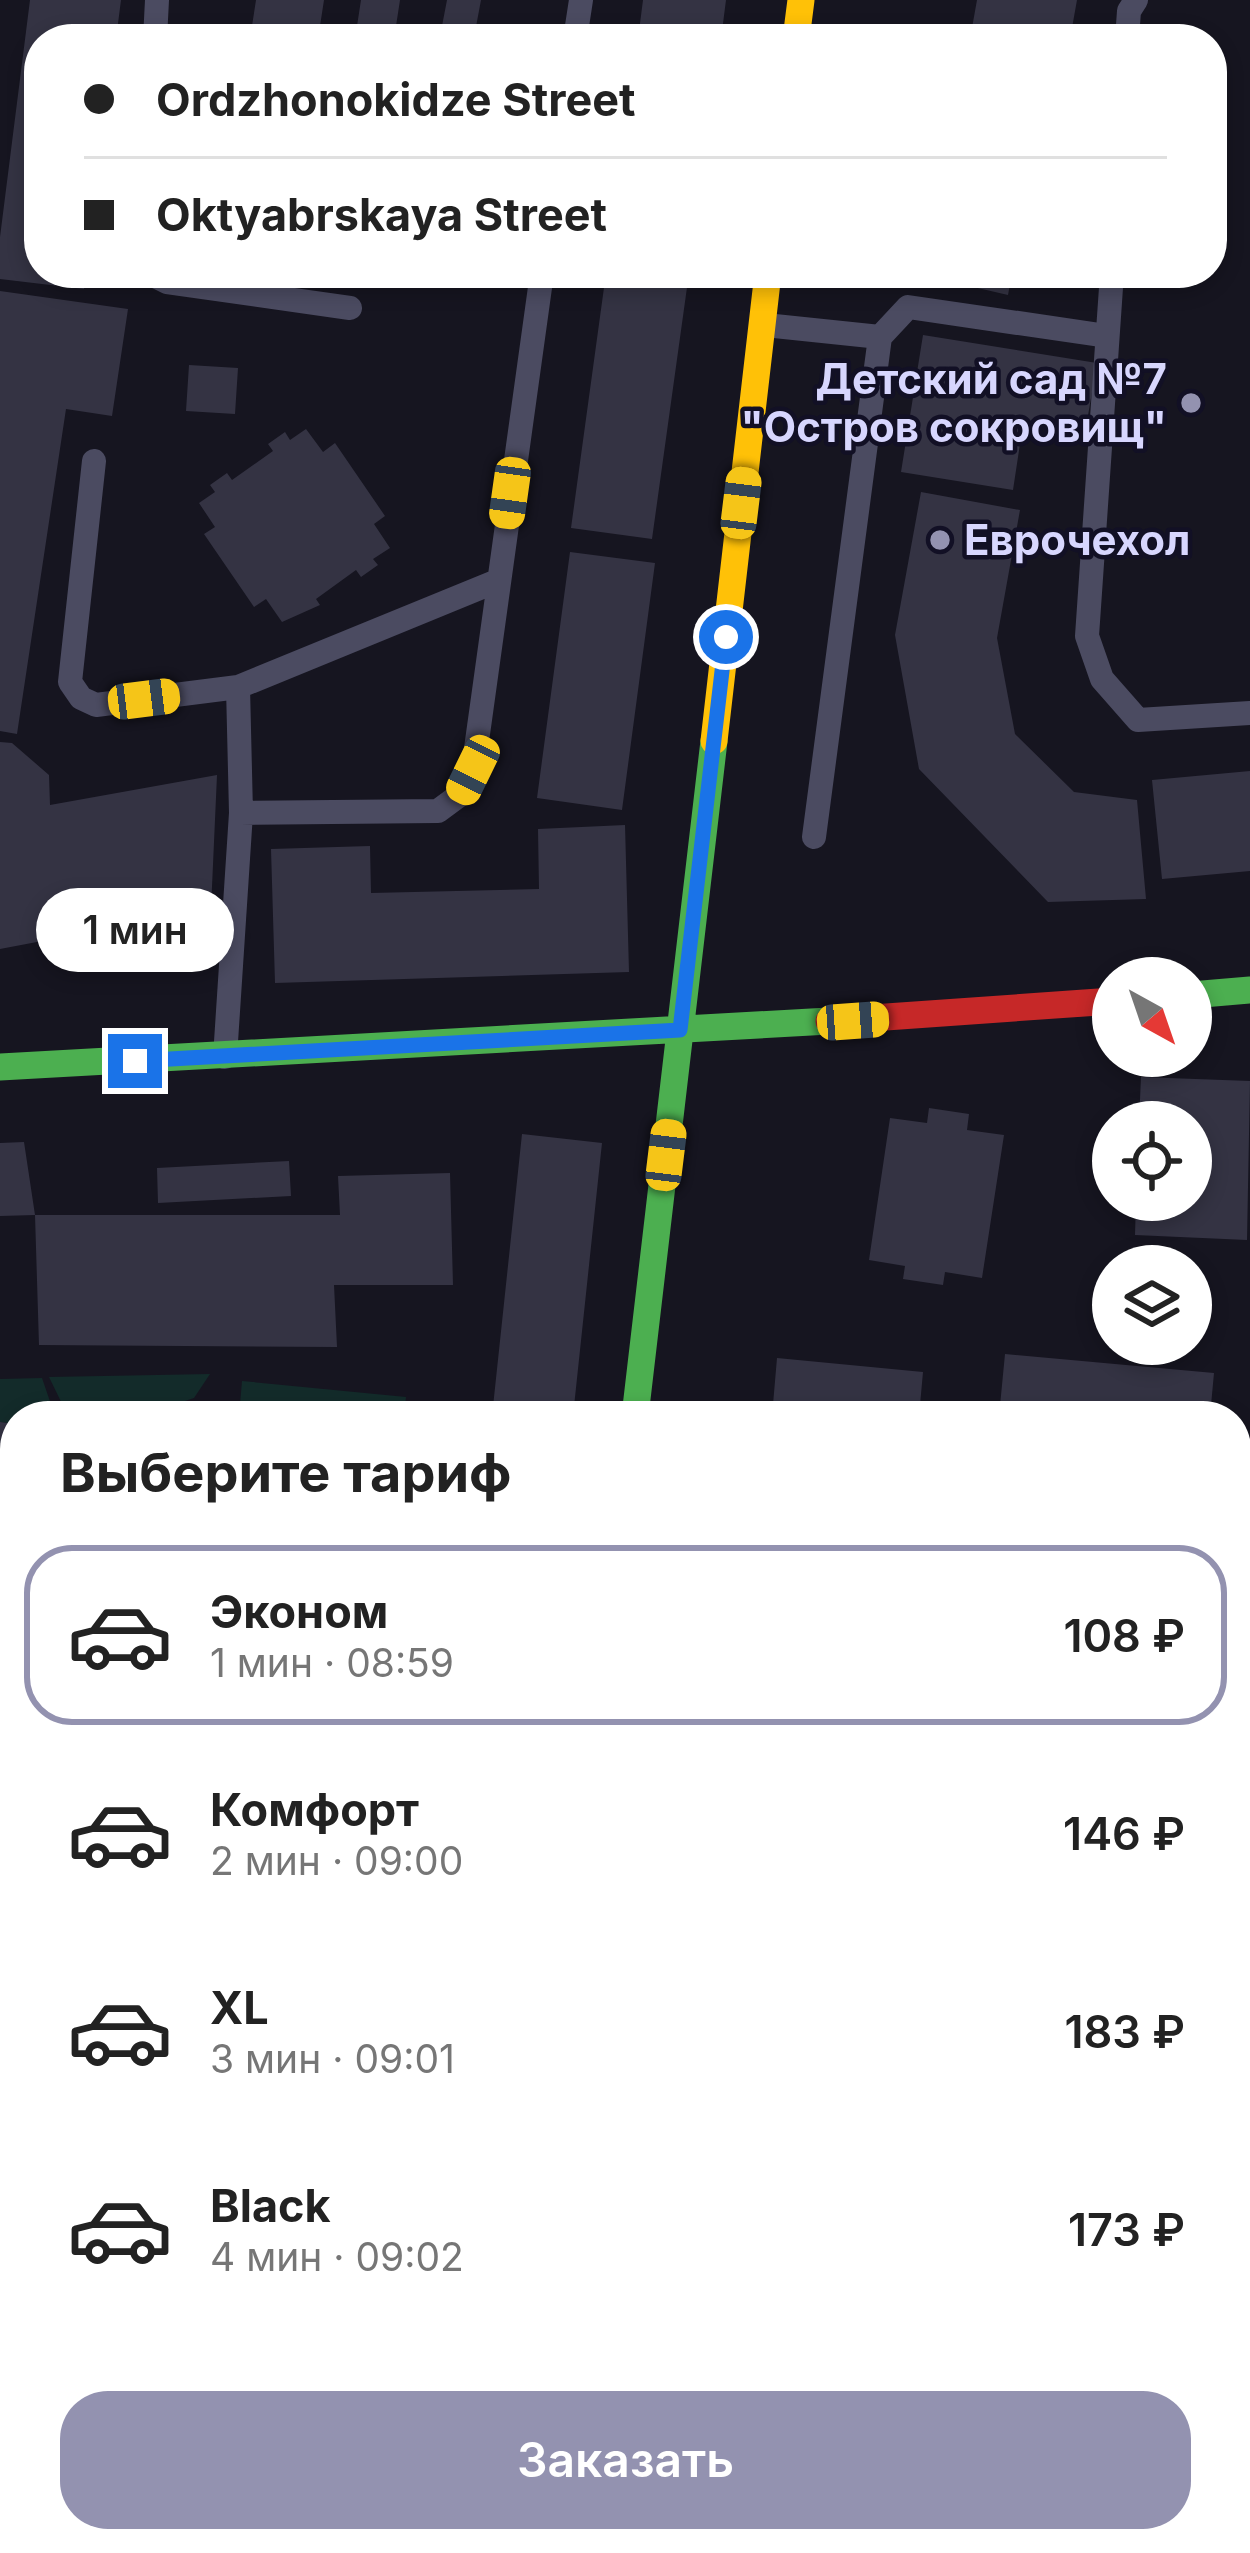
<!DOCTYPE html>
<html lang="ru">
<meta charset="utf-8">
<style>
:root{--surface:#fff;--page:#f6f6f6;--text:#222;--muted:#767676;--line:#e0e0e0;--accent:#9392b0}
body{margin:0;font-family:Inter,sans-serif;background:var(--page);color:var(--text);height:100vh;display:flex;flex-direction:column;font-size:45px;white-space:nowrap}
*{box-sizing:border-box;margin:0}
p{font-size:39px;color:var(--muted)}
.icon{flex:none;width:66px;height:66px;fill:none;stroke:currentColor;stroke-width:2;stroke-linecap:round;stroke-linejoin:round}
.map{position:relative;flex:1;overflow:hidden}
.drawer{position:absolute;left:0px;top:1401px;width:1251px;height:1152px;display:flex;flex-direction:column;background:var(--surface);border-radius:48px 48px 0 0;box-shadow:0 6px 18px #0003}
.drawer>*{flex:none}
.top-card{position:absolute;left:24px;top:24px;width:1203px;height:264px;border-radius:48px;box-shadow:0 6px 18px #0003;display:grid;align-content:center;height:264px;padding:0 60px;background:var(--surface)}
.needle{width:78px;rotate:140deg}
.controls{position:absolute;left:1092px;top:957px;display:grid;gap:24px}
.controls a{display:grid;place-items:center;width:120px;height:120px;border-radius:50%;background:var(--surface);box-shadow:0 6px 18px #0003;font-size:60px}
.end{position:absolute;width:54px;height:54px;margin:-27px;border:15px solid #1a73e8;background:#fff;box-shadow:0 0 0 6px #fff}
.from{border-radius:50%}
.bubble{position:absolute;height:84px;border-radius:42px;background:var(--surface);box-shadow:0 6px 18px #0003;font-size:39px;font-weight:600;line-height:84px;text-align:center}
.car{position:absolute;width:36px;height:72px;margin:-36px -18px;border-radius:15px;box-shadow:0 0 9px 3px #0007;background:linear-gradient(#f5c518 24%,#345 0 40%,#f5c518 0 76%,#345 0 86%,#f5c518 0)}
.top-card b{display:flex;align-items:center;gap:42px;height:114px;font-size:45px}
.top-card b+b{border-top:3px solid var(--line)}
.top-card i{width:30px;height:30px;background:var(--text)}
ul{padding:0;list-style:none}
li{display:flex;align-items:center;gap:36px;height:180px;margin:0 24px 18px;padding:0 36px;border:6px solid transparent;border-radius:48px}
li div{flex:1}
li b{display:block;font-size:45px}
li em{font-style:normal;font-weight:600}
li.selected{border-color:var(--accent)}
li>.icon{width:108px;height:108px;stroke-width:1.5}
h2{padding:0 60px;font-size:54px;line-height:144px}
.button{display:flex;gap:24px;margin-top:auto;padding:24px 60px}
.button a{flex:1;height:138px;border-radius:48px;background:var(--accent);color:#fff;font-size:48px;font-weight:600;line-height:138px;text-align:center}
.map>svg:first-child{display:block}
.green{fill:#132b2a}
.building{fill:#343343}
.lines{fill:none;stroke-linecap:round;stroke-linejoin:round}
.lane{stroke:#4b4b61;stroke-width:24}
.fast{stroke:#4caf50;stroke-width:27}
.slow{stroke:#ffc107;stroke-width:27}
.jam{stroke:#c62828;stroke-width:27}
.route{stroke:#1a73e8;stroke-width:15}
.poi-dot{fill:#9392b0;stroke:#121025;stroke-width:4.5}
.labels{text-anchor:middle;stroke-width:9;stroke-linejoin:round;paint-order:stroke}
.poi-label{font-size:42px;font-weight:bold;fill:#d7d6fe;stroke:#121025;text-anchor:end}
</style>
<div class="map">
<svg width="1250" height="2553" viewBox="0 0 1250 2553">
<rect width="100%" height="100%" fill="#161520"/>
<path class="green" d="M210,1374L194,1398L173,1405L167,1415C123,1400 108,1416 68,1416L49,1377Z
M42,1378L55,1416H15V1424L0,1422V1379Z
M242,1381L406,1397L404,1416H239Z"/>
<path class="building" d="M30,0H121L116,39H39V273H86L84,289L0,279V237Z
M256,0H324L318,39H250Z
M361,0H400L394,39H355Z
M447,0H481L475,32L442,26Z
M643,0H726L721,39H638Z
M977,0H1077L1070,39H970Z
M606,273H689L652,539L571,528Z
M913,273H1012L1008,295Z
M0,291L128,309L112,416L66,409L17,734L0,731Z
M923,335L1097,363L1085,433L1023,424L1013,490L901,472Z
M189,365L238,368L235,414L186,411Z
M306,429L323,452L335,443L385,516L374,524L390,548L373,559L378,565L361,577L356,570L316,599L320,605L282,622L266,599L254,607L204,534L215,527L199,503L215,492L210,485L227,473L232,480L273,451L268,444L285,432L290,440Z
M921,492L1020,510L997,638L1015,734L1074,792L1137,800L1146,899L1048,902L919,769L895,635Z
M570,552L655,563L622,810L537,798Z
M0,742L12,743L49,775L50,805L217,775L211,909L0,949Z
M1250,771V871L1162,879L1152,780Z
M625,825L629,972L275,983L271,849L370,846L371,893L539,889L538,829Z
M1141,1077L1250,1081L1247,1240L1135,1235L1136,1200H1191V1122H1139Z
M929,1108L969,1114L967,1130L1004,1135L982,1278L945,1272L943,1285L903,1279L905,1266L869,1260L890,1118L927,1123Z
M522,1134L602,1143L573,1416H492Z
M24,1142L35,1215L0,1216V1143Z
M289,1161L291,1196L158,1203L157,1168Z
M450,1173L453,1285H334L337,1347L39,1345L35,1215H340L338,1176Z
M1005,1354L1214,1373L1210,1416H999Z
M777,1358L923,1372L919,1416H772Z
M0,1422L15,1424L13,1498L0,1497Z
M1236,1932L1250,1935V1994L1236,1991Z
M1236,2018L1250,2021V2157L1236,2154Z
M0,2214L15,2217L2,2307H0Z
M1236,2307L1250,2309L1243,2394L1236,2393Z
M106,2538H153L151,2553H104Z
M166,2538H212L210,2553H164Z
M354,2538H443L440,2553H352Z
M645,2538H722L720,2553H644Z
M924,2541L1009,2550V2553H922Z"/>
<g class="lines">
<path class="lane" d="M155,39L157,0
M575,39L581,0
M1127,39L1129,11L1136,0
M149,273L167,282L350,308
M1112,273L1087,636L1102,679L1138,720L1250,713
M765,325L880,337L908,307L1107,336
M94,461L70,682L81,698L96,705L238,687L241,813
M238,687L497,581
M814,837L880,337
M225,1057L241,813L438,811L461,794L473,770L542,273
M1236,2288L1250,2290
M1236,2451L1250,2452
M743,2553L745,2538
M856,2553L858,2538"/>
<path class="fast" d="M1191,995L1250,990
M0,1067L829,1021
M635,1416L714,741"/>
<path class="slow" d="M796,39L801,0
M714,741L768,273"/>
<path class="jam" d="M829,1021L1113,1001
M501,2553L503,2538"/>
</g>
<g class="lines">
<path class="route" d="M135,1061L680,1030L726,637"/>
</g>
<g class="poi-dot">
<circle cx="1191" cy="403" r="12"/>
<circle cx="940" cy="540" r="12"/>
</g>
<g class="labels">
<g class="poi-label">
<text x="1167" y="394">Детский сад №7<tspan x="1167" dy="48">"Остров сокровищ"</tspan></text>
<text x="964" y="555" text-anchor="start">Еврочехол</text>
</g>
</g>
</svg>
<div class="controls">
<a><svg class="needle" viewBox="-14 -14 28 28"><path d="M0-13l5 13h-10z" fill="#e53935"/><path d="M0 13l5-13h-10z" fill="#767676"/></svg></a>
<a><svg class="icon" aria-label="locate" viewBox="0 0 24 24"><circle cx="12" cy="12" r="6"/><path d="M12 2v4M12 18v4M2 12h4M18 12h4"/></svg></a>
<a><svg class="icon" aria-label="layers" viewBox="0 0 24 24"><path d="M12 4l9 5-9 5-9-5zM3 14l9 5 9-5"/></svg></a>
</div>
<i class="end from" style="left:726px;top:637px"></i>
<i class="end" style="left:135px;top:1061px"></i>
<div class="bubble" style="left:36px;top:888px;width:198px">1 мин</div>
<i class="car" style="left:510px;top:493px;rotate:188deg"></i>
<i class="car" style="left:741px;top:503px;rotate:7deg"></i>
<i class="car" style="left:144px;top:699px;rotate:83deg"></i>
<i class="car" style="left:473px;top:770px;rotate:206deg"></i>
<i class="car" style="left:853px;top:1021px;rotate:86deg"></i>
<i class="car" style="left:666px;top:1155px;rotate:7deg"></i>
<div class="top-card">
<b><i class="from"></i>Ordzhonokidze Street</b>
<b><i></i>Oktyabrskaya Street</b>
</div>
<section class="drawer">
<h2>Выберите тариф</h2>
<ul>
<li class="selected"><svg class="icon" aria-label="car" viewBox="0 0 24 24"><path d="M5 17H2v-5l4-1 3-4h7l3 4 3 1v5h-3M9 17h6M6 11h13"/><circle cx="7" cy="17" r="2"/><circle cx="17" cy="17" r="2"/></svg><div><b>Эконом</b><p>1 мин · 08:59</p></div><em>108 ₽</em></li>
<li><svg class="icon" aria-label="car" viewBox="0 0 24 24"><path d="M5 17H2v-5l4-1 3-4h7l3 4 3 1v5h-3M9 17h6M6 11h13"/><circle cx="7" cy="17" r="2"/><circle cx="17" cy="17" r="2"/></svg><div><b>Комфорт</b><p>2 мин · 09:00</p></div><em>146 ₽</em></li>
<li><svg class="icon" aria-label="car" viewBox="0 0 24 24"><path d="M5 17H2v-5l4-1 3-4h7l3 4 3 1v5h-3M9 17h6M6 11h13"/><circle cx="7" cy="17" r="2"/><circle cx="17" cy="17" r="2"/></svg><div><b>XL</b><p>3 мин · 09:01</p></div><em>183 ₽</em></li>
<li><svg class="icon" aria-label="car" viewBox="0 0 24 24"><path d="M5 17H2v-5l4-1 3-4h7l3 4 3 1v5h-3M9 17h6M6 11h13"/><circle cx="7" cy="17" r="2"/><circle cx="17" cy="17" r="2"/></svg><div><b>Black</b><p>4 мин · 09:02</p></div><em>173 ₽</em></li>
</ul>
<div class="button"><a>Заказать</a></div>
</section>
</div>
